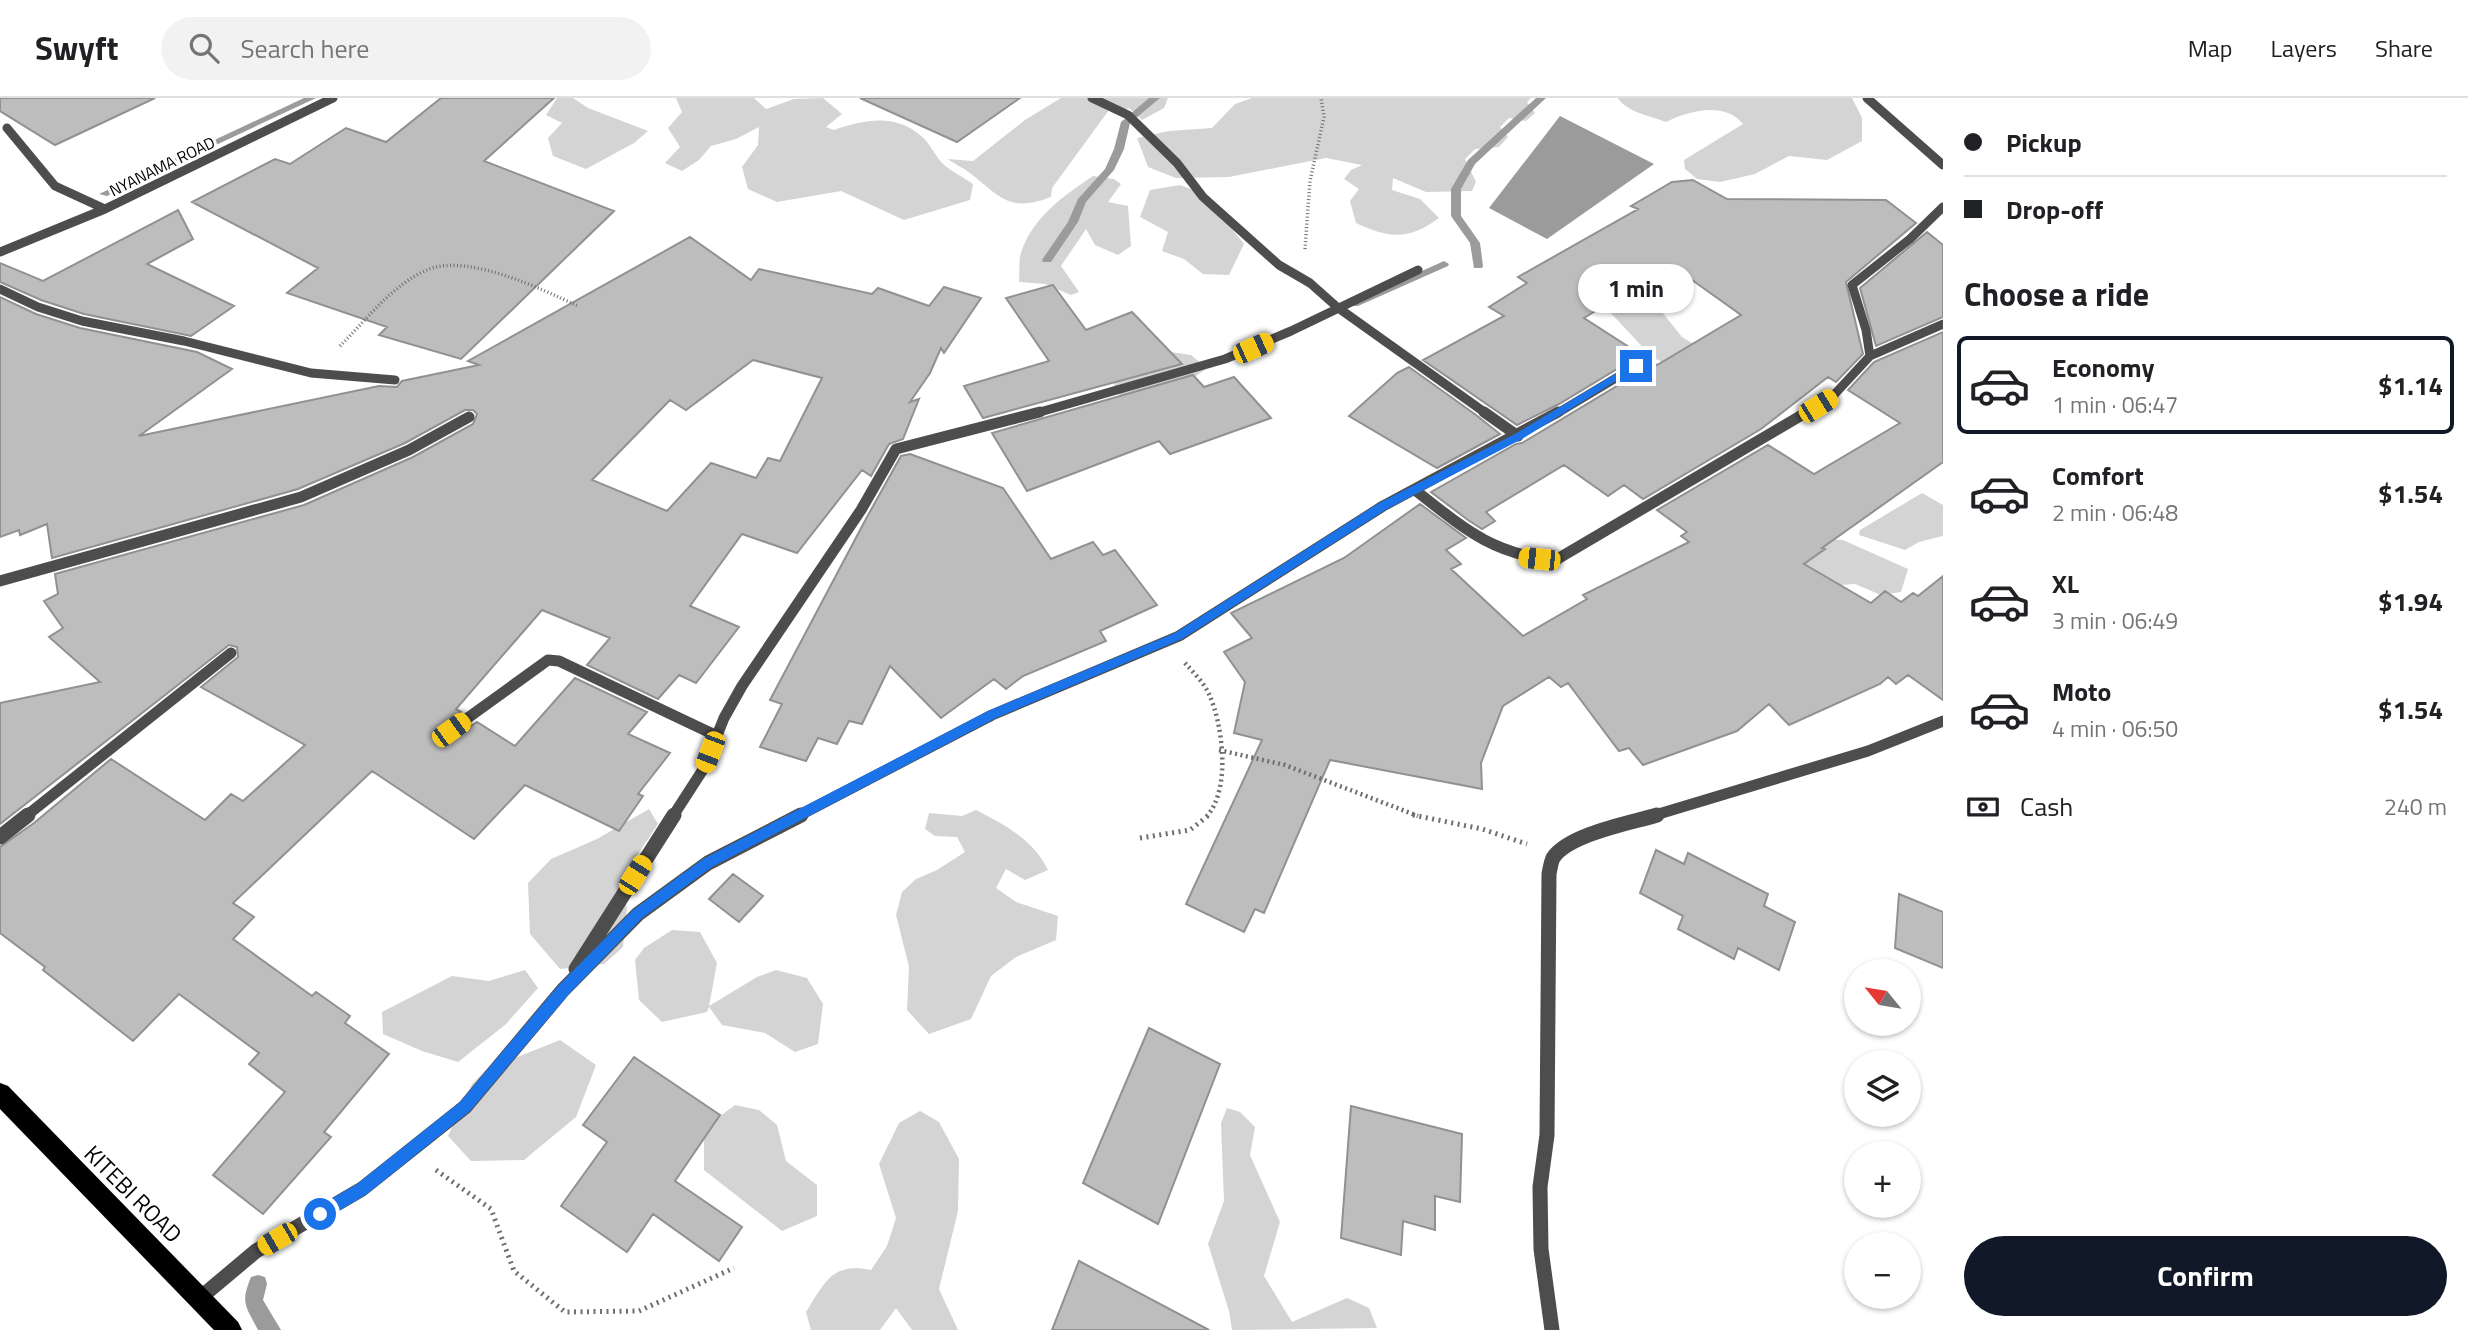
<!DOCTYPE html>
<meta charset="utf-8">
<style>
:root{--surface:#fff;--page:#f2f2f2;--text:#202124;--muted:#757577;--line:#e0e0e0;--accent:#111827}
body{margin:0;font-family:"Titillium Web",sans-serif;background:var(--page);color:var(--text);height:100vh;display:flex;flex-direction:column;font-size:26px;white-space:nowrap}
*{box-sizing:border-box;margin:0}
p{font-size:23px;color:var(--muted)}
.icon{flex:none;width:38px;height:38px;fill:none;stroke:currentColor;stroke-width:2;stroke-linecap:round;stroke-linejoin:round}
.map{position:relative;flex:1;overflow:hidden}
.details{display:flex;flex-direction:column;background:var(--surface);width:525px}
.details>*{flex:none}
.guide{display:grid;align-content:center;height:154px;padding:0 21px;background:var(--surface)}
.needle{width:46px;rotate:300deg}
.fabs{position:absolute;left:1844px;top:861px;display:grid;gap:14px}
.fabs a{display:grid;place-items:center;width:77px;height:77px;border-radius:50%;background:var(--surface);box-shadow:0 2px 5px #0004;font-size:35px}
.end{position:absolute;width:32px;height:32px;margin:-16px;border:9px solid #1a73e8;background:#fff;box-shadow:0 0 0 4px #fff}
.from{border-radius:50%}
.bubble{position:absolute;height:49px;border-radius:24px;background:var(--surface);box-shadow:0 2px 5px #0004;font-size:23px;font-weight:700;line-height:49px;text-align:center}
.car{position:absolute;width:21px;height:42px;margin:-21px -10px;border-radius:9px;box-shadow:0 0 5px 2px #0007;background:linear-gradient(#f5c518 24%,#345 0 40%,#f5c518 0 76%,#345 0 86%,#f5c518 0)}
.guide b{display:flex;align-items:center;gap:24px;height:66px;font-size:26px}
.guide b+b{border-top:2px solid var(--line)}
.guide i{width:18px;height:18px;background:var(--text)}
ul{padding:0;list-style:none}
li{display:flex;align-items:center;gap:21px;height:98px;margin:0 14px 10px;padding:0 7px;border:4px solid transparent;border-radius:10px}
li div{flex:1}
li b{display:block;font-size:26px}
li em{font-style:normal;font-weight:700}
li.on{border-color:var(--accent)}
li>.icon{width:63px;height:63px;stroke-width:1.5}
h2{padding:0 21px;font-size:32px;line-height:84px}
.pay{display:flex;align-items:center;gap:18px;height:77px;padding:0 21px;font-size:26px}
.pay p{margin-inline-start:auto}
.button{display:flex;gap:14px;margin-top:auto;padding:14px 21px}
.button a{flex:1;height:80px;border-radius:42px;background:var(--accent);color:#fff;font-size:28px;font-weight:700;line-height:80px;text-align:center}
header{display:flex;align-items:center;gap:42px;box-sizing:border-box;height:98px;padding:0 35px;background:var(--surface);border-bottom:2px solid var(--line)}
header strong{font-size:33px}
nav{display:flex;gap:38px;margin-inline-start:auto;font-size:24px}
.search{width:490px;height:63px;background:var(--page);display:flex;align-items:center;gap:18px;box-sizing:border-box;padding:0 24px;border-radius:38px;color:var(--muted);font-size:26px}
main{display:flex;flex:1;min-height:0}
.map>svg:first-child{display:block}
.green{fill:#d4d4d4}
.water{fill:#9b9b9b}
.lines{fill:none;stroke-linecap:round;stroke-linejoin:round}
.stream{fill:#9b9b9b;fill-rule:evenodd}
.building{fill:#bdbdbd;stroke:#919191;stroke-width:2;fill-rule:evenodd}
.major-casing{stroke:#dbdbdb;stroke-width:1}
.path-far2{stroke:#6f6f6f;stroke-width:3.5;stroke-dasharray:1 2.5;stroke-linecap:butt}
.path-far1{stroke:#6f6f6f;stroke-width:4.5;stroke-dasharray:2 3.5;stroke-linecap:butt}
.path{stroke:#6f6f6f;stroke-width:5;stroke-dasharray:2 4.5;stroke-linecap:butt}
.minor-far2{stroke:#4d4d4d;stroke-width:9}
.minor-far1{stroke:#4d4d4d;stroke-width:11}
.minor{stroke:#4d4d4d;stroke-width:15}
.major{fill:#000;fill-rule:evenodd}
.route{fill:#1a73e8}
.labels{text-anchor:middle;stroke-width:6;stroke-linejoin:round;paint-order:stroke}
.far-street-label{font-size:16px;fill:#000;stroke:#fff}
.near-street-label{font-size:23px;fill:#000;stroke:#fff}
</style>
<header>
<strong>Swyft</strong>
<div class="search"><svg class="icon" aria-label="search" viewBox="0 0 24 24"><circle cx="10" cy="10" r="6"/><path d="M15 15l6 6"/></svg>Search here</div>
<nav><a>Map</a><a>Layers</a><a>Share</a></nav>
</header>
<main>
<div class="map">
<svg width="1943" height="1232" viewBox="0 0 1943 1232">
<rect width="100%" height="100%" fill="#fff"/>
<path class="green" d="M557,0H573L588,10L648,33L634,45L586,71L553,58L548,40L562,25L546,17Z
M676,0H754L766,11L794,1L823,0L842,16L826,29L834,32C864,22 895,15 921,38C930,45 934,56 941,64C950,73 963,79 973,86L970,102L904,122L841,93L777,104L748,91L742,69L758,47L759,29L736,41L711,48L699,62L682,73L665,65L680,49L668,30L682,14Z
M1061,0H1168L1164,10L1142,22L1129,10L1117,15L1109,12L1052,90L1051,99C1009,115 1001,99 971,76C964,70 955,66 947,61L973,63L1025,22Z
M1252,0H1531L1527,4L1535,15L1526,23L1509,20L1500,29L1508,39L1499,49L1475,51L1465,61L1476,84L1472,93L1426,94L1393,80L1392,92L1420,101L1439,120C1409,142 1390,141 1356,125L1350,103L1359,91L1344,81L1351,72L1362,67L1326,60L1229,79L1176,80L1148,69L1137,40L1169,33L1212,30L1235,6Z
M1618,0H1852L1862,20V43L1827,62L1789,58L1755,76L1720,84L1697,81L1685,71L1684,62L1743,26C1725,3 1688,13 1666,24C1651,18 1626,14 1618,0Z
M1093,78L1114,81L1121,86L1108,104L1128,108L1131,148L1118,157L1095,147L1086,131L1061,168L1079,194L1071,197L1045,186L1019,184C1020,174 1018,161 1022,152C1034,118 1065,97 1093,78Z
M1180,87L1204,96L1244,146L1229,177L1203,176L1184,161L1162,153L1168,134L1140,119L1150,92Z
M1679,181L1694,194L1688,203L1668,200L1662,214L1682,239L1715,259L1686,273L1653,260L1608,212L1660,183Z
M1164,253L1191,257L1207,270C1181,291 1152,300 1119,297L1111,279Z
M1922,395L1943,407V438L1919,444L1905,452L1859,437L1860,432Z
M1827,441L1843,442L1908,471L1901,494L1881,497L1855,486L1826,488L1773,484Z
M649,711L658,726L620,783L627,810L623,849L604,866L560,871L530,836L528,785L551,761L597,741Z
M976,712C1005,727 1034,742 1048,772L1025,782L1006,771L996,790L1016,804L1058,818L1056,842L1016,859L991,878L971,921L929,936L907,912L909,869L896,817L902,794L916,781L937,772L965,754L957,739L935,738L925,731L929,715L962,718Z
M672,832L700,834L717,865L709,908L757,879L776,872L807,880L823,906L818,946L795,954L765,935L722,927L709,909L707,914L662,924L639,902L635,862L644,850Z
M525,872L538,890L505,927L458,964L422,953L383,936L382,914L452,878L489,883Z
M560,942L596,967L576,1019L524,1062L471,1063L448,1038L472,986L487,971Z
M735,1007L759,1012L777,1027L786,1063L817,1087V1118L782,1133L704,1072V1030Z
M1227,1010L1240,1014L1255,1029L1250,1057L1280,1124L1264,1178L1292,1224L1347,1200L1369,1210L1377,1230L1232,1232L1229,1213L1208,1146L1224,1103L1221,1025Z
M920,1013L939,1024L959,1061L958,1113L939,1191L958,1232H912L896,1210L880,1232H811L806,1214C825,1184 832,1164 871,1172L887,1148L896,1120L879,1066L899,1025Z"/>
<path class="water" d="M1560,18L1654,66L1547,141L1489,110Z"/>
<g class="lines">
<path class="stream" d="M304,0H316L107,98L99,96Z
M1149,0H1160L1130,25L1124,51L1114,72L1086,104L1078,124L1051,164H1043L1042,162L1068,124L1078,101L1105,71L1114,51L1121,24Z
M1536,0H1546L1475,66L1461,91V118L1480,145L1483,168L1482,170H1474L1470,145L1451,118V91L1468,62Z
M1444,163L1449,166L1448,168L1358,208H1350L1349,206Z
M258,1177L265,1179L267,1186L263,1202L281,1232H258C246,1208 240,1206 251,1179Z"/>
</g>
<path class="building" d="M0,0H155L55,47L0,13Z
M441,0H554L484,63L614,113L461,261L379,237L387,229L287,195L318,170L192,104L275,61L290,66L346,30L386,44Z
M860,0H1020L957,44Z
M1693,82L1727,101L1886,102L1916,125L1846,184L1863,256L1836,284L1828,279L1761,331L1643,401L1624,387L1608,398L1564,367L1486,414L1495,423L1482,431L1468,422L1431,394L1516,346L1522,345L1640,274L1643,267L1639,262H1632L1559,306L1517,327L1423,262L1504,218L1489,209L1527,185L1518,179L1638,111L1631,108L1672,84ZM1671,167L1741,217L1657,267L1584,220Z
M178,112L193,141L147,166L234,208L191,238L84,216L41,202L0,184V165L43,183Z
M1927,134L1943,147V219L1876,248L1860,190Z
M690,139L751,182L759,171L872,196L878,190L929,208L944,189L981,200L944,255L941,250L930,275L910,304L919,301L903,341L889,346L871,378L862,372L797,455L742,436L690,508L739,529L696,585L679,577L658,601L587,567L610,540L542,512L456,611L461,614L444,628L445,637L453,640L477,624L515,648L575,580L647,614L628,636L670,655L638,696L643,698L619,733L525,687L474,741L372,673L233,805L254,819L233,841L312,898L316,894L350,918L345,925L389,956L324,1034L331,1039L263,1116L213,1077L285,994L249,966L259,955L179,896L133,943L43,872L45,869L0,835V749L34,725L111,661L205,722L231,696L243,703L305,647L201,589L238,559L237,549L229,547L0,726V605L100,584L49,539L63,530L44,503L58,496L55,476L304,407L413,359L473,326L477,316L473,312H465L405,345L298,391L52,460L47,426L20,437L19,432L0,439V199L36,216L80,230L197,254L232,271L139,338L379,288L397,289L402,283L479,267L468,263ZM753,262L822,280L780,363L768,360L756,380L711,365L667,413L592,382L670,302L686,312Z
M1053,187L1086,232L1132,214L1182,266L983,320L964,288L1049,263L1006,200Z
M1943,234V364L1822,450L1825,451L1804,466L1871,505L1885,493L1901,504L1913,495L1918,498L1943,478V602L1908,577L1896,586L1888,579L1880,586L1789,627L1769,606L1737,633L1643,667L1629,650L1619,653L1568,585L1561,589L1549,579L1503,608L1481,665L1482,691L1330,662L1264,815L1255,811L1244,834L1186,806L1262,642L1234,635L1245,584L1224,554L1252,540L1231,515L1344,460L1420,406L1466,440L1446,452L1461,466L1451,471L1523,538L1587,501L1583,497L1689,444L1681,438L1687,434L1657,412L1768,347L1814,376L1900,325L1848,292L1874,264Z
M1409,269L1476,317L1500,336L1437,370L1349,318L1397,275Z
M1193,277L1204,289L1234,279L1271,320L1170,356L1159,343L1027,393L992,335Z
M910,356L1003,390L1051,461L1093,444L1103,457L1115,452L1157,507L1100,533L1106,543L1023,578L1006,591L994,581L941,620L890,568L862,626L849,623L837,646L818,640L806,663L760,649L782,606L770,602L867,419L901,358Z
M1656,752L1684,766L1688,755L1768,796L1764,808L1795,824L1779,872L1738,850L1734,861L1678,831L1683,818L1640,795Z
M733,776L763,798L739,824L709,801Z
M1899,796L1943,814V870L1895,850Z
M1149,930L1220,966L1158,1126L1083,1085Z
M634,959L720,1017L675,1083L742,1129L719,1163L653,1116L627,1154L561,1108L607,1044L583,1027Z
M1351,1008L1462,1036L1460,1104L1435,1098V1132L1403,1123L1401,1157L1341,1140Z
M1079,1163L1209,1232H1052Z"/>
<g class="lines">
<g class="major-casing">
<path id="major" d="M0,985L8,988L238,1224L242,1232H214L0,1011Z"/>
</g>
<path class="path-far2" d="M1305,151L1310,83L1324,19L1321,0
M340,248C366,222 394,185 429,171C470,156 541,191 578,208"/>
<path class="path-far1" d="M1185,565C1193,574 1204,585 1209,596C1223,627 1231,691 1207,718
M1219,652L1285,667L1418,718"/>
<path class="path" d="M1413,717L1482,731L1527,746
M1140,740L1190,732L1209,717
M436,1072L491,1111L514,1173L565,1214L639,1213L734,1170"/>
<path class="minor-far2" d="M1092,0L1128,17L1177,65L1203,99L1279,167L1310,185L1337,209L1487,316
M1867,0L1943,67
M7,30L55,88L105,111
M0,154L105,111L333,0
M0,191L38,209L82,223L184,243L311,275L395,282
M1870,258L1866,232L1852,187L1910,141L1943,109
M1033,316L1225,261L1291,233L1418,172
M1556,316L1636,268
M1804,316L1832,299L1870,258L1943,226"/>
<path class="minor-far1" d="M1484,314L1518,338
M1415,392C1465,431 1489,454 1554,463L1807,314
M0,483L301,399L409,352L469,319
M451,632L548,562L559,563L717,638
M26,718L231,555
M673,718L704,670L724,620L742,588L861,412L896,351L1040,314
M798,718L992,617L1179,538L1383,408L1558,314
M1652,718L1868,653L1943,623"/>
<path class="minor" d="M0,739L28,717
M576,871L674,717
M200,1200L256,1153L362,1091L465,1009L563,892L638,816L708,765L801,717
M1552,1232L1541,1151L1540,1089L1547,1037L1549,776C1550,771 1551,764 1553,760C1569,736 1631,725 1657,717"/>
<use href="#major" class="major"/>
</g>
<path class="route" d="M1632,266L1640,268L1522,341L1387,411L1182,541L996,620L712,769L642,820L568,897L470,1013L367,1096L325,1121L320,1123L314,1121L312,1116L314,1111L357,1086L460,1004L558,888L633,812L703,761L988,613L1175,535L1379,405L1515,336Z"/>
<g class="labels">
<g class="far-street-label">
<text transform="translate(162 68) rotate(-26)" y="6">NYANAMA ROAD</text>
</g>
<g class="near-street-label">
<text transform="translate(133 1096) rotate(45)" y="8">KITEBI ROAD</text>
</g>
</g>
</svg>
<div class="fabs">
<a><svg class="needle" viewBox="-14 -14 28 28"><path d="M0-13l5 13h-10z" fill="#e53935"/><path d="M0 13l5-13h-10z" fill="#757577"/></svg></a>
<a><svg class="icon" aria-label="layers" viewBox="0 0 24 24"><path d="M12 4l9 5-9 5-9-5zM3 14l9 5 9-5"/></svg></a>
<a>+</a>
<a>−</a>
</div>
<i class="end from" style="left:320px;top:1116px"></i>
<i class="end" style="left:1636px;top:268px"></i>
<div class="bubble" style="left:1578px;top:166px;width:116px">1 min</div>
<i class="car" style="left:1253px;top:250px;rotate:66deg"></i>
<i class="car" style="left:1818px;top:308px;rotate:58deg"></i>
<i class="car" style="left:1539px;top:461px;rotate:276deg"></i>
<i class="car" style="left:451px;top:632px;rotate:54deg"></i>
<i class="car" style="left:710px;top:654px;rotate:201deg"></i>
<i class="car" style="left:635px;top:777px;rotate:32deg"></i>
<i class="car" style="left:277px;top:1141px;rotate:240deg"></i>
</div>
<section class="details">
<div class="guide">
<b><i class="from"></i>Pickup</b>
<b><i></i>Drop-off</b>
</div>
<h2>Choose a ride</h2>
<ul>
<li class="on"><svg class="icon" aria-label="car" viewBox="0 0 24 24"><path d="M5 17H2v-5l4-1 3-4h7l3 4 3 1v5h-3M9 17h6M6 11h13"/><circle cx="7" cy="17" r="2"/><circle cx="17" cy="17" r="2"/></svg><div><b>Economy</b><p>1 min · 06:47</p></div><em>$1.14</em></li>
<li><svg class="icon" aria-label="car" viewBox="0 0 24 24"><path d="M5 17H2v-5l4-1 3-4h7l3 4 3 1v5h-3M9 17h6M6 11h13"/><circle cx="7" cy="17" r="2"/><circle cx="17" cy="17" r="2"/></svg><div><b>Comfort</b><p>2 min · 06:48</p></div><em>$1.54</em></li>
<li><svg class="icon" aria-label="car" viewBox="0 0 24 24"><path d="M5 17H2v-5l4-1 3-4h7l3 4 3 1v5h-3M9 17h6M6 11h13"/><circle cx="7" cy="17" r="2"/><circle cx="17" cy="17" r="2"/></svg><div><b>XL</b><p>3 min · 06:49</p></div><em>$1.94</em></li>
<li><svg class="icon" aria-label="car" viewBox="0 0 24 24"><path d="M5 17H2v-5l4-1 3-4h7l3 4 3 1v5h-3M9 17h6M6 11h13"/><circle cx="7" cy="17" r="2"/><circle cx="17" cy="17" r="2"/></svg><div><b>Moto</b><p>4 min · 06:50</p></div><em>$1.54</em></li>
</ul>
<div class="pay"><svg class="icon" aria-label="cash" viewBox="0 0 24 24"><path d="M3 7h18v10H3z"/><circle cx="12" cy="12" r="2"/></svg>Cash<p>240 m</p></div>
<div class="button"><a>Confirm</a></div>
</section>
</main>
